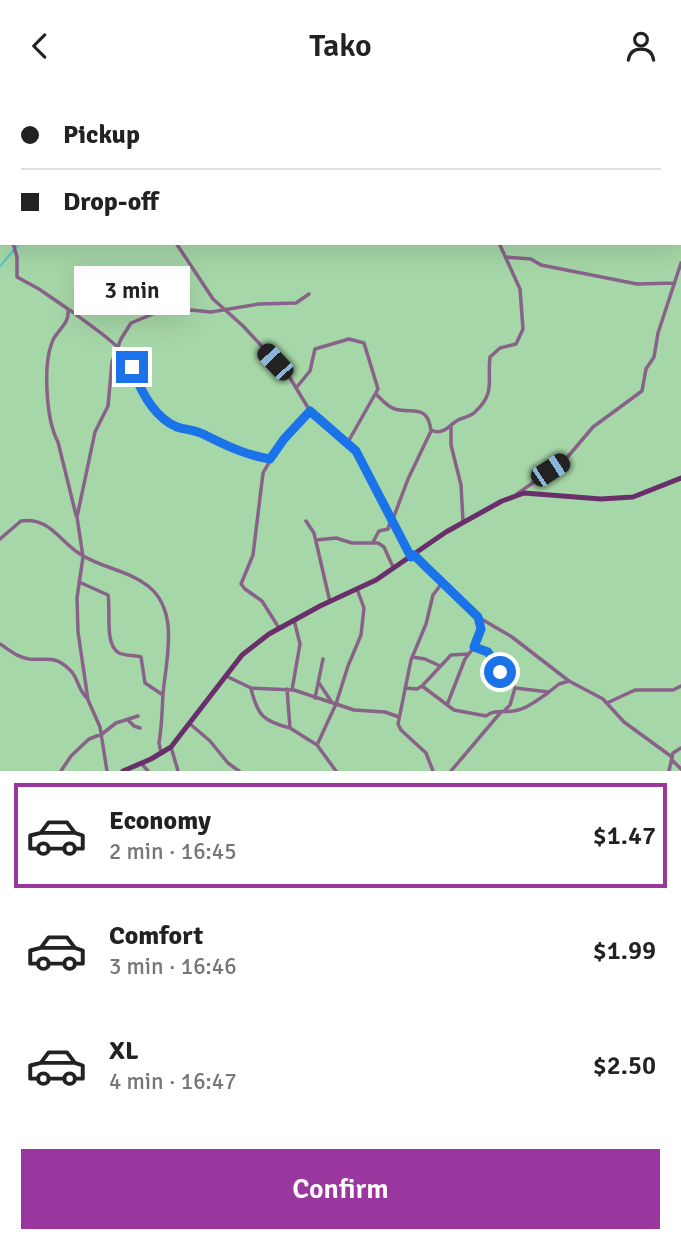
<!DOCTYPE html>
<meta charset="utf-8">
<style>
:root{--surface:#fff;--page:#f2f2f2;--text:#222;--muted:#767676;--line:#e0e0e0;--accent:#9a379e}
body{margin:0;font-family:Signika,sans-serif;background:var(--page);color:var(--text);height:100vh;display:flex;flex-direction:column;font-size:26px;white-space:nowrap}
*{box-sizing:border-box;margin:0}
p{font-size:23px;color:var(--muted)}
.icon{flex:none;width:38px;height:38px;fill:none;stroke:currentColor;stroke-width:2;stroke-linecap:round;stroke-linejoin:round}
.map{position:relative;height:680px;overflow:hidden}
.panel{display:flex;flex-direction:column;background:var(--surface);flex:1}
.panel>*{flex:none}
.guide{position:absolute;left:0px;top:0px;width:682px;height:154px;box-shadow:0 7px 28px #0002;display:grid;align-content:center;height:154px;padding:0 21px;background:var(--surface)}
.end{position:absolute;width:32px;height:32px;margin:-16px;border:9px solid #1a73e8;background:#fff;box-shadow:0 0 0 4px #fff}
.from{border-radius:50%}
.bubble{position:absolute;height:49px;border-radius:0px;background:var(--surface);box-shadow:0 7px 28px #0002;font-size:23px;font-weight:600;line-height:49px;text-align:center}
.car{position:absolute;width:21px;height:42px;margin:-21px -10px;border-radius:9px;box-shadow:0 0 5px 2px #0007;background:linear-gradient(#222 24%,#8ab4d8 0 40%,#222 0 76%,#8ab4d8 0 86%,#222 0)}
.guide b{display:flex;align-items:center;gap:24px;height:66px;font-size:26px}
.guide b+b{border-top:2px solid var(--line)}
.guide i{width:18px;height:18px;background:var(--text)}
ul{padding:12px 0 0;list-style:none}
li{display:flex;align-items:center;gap:21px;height:105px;margin:0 14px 10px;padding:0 7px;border:4px solid transparent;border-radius:0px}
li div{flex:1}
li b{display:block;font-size:26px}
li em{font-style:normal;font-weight:600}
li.current{border-color:var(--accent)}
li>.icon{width:63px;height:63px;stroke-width:1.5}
.button{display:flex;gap:14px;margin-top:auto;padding:14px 21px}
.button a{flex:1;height:80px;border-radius:0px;background:var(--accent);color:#fff;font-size:28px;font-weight:600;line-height:80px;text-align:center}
header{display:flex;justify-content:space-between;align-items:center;height:91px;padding:0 21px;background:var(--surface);font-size:32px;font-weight:600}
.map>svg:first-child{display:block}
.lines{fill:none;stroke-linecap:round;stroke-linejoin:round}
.stream{stroke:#54c2cf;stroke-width:2}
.street{stroke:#896289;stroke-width:3.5}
.secondary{stroke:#682f6a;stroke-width:5}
.route{stroke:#1a73e8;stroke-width:9}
</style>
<header><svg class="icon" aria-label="back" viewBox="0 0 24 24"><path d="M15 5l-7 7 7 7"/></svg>Tako<svg class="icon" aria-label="person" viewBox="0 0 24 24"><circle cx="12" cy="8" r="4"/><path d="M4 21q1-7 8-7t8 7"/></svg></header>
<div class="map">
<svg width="681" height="680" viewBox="0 0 681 680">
<rect width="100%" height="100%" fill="#a6d7a8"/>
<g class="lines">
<path class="stream" d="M44,0V2
M0,175L20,152"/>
<path class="street" d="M7,0V2
M478,0L479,2
M674,0V2
M192,2L193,0
M322,2L323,0
M681,101V102
M0,144L2,145
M13,152L17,166V186L39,198L68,218C70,231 60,237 54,247C42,270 46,329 58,351L76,424
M176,152L213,208L243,235L287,282L310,320L356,360L411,466
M506,166L531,168L541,174L637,193L674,192
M70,219C85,231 119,253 128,268C141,287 142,306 160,324C172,336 184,335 199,341C224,350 243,364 270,368
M296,297L310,280L315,258L349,248L364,252L378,298L348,351
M377,304C382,309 388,316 395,318C414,323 427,313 431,339C442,344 447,337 455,331C461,326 469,327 475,321C496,302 487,289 490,266L500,257L516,253L523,238L520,198L499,152
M451,334V354L461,394L463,430
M517,403L565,369L593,336L642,300L646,278L654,266L658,242L681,172
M393,428L408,388L431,340
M306,430L314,442L330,511
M0,448L21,430C50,426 59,450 80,463C101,477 128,479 148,495C180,520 166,569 163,603C162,619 162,635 159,652L161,662
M316,449L336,447L352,452H378L384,456L393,476
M373,451L379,440L388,438L392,425
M414,464L478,526L512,546L569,590L603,608L624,631L672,666
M79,491L108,504C111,519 104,554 119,562C125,565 134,564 141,566L145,592L163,604
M478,526L481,538L474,556L488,561L497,579L507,585L515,597L549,601L559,593L569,590
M279,537L262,510L245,498L241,493L253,464L263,382L278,356L310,320
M0,553C10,559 16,566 29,568C47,570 54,563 70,579C78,586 78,599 87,607
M412,566L425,568L440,575
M226,585L251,597L294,599L354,619L385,621L399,626
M319,592L331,610
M422,595L454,619L486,625C496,617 506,623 518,619C530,616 538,608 548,602
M405,597L417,598L422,595L451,564L468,563
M251,598C258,625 263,630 290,637
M287,598L290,637L317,654L336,680
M292,599L300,553L294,529
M315,607L323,568
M607,612L635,599H673L681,595
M447,614L465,568L474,556
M505,619L510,614L515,597
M128,629L134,635L140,637
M189,632L210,650L228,672L239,680
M317,654L336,613L348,575L361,544L364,517L357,498
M171,656L178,680
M672,669L681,678
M141,672L148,680
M61,680L71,665L89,648L102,643L116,632L138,625
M107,680L100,636L88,609L78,541L77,507L83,466L77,426L95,341L108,315L112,271L121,248L131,232L160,220L191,219L211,221L259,213L296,212L309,203
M433,680L426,662L401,639L398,633L411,569L426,533L433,504L442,492
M451,680L501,621
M669,680L673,662L681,657"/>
<path class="secondary" d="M123,680L151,668L171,656L242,564L269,543L320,515L376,489L446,441L502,410L524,402L601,408L633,406L681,387"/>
</g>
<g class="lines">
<path class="route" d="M132,276C140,299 153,326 177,336C186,339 195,339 203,343C225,354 245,364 270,368L284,348L310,320L356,360L411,466L414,464L420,470L478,526L481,538L474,556L488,561L500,581"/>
</g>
</svg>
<i class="end from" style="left:500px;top:581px"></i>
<i class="end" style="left:132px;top:276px"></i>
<div class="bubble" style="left:74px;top:175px;width:116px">3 min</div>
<i class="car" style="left:275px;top:271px;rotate:317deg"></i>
<i class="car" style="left:550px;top:379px;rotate:57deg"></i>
<div class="guide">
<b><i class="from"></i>Pickup</b>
<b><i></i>Drop-off</b>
</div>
</div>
<section class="panel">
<ul>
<li class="current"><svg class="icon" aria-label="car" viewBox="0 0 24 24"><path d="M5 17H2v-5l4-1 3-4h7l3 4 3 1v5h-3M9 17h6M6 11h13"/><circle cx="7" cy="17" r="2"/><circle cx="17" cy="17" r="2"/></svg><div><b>Economy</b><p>2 min · 16:45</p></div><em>$1.47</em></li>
<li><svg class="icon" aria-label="car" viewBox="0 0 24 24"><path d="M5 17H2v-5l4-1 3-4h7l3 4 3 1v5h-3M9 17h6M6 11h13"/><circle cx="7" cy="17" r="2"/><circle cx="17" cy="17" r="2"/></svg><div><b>Comfort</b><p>3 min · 16:46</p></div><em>$1.99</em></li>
<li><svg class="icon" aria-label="car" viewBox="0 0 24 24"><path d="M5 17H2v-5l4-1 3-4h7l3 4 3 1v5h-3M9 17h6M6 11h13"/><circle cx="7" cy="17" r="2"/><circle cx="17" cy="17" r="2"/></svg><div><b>XL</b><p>4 min · 16:47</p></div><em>$2.50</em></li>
</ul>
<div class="button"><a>Confirm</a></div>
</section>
